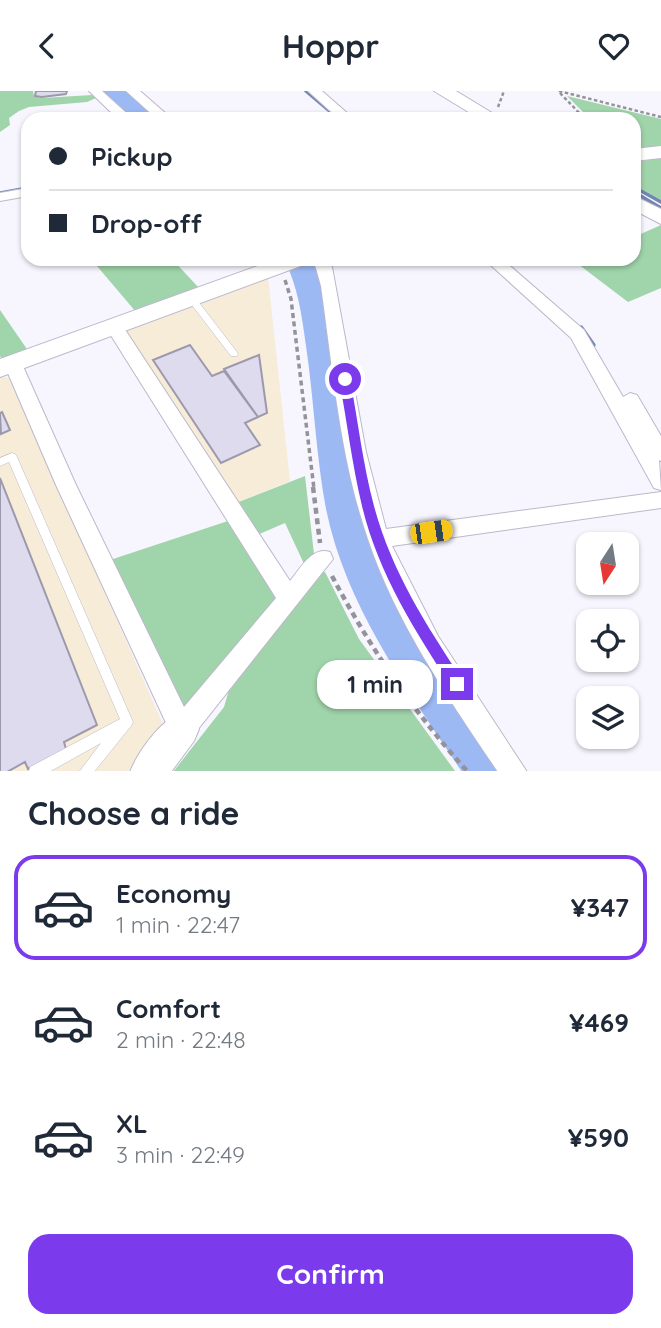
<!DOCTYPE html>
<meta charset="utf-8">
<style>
:root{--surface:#fff;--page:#f2f2f3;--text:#1f2937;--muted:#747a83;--line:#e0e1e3;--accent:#7c3aed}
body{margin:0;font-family:Quicksand,sans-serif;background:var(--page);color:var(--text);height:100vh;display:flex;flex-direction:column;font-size:26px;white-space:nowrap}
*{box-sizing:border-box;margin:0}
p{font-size:23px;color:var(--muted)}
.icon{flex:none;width:38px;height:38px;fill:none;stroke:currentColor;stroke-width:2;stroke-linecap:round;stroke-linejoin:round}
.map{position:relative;height:680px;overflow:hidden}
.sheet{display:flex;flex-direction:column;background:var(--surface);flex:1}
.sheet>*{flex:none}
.top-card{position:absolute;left:21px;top:21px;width:620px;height:154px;border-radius:21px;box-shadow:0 2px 5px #0004;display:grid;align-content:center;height:154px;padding:0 28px;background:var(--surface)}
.needle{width:46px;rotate:192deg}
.controls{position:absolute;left:576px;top:441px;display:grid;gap:14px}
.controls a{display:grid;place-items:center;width:63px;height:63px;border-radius:14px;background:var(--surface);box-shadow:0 2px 5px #0004;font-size:35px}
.end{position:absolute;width:32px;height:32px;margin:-16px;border:9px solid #7c3aed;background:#fff;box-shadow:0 0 0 4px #fff}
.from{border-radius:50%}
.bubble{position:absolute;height:49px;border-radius:21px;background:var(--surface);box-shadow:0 2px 5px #0004;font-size:23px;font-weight:700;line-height:49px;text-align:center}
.car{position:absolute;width:21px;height:42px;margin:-21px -10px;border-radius:9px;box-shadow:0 0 5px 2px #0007;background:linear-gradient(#f5c518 24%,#345 0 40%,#f5c518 0 76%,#345 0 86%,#f5c518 0)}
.top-card b{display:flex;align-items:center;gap:24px;height:66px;font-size:26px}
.top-card b+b{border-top:2px solid var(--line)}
.top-card i{width:18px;height:18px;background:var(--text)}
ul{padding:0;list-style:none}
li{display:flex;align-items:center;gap:21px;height:105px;margin:0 14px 10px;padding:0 14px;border:4px solid transparent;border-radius:21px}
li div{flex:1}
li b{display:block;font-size:26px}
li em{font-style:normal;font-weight:700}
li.current{border-color:var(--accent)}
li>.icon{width:63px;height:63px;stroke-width:1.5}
h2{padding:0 28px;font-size:32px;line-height:84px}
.button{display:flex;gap:14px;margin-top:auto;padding:14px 28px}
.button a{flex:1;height:80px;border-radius:21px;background:var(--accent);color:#fff;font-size:28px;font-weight:700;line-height:80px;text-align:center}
header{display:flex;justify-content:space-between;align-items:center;height:91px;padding:0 28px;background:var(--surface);font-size:32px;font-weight:700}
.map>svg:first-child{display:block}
.industrial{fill:#f6ecd7}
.green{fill:#a0d4aa}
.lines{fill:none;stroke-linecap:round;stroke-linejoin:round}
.stream-far1{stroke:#7286b1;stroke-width:3.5}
.stream{stroke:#7286b1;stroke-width:5}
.river{fill:#9cb9f4;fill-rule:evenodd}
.building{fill:#dfdbef;stroke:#9d99ac;stroke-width:2}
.lane-casing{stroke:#bcb8cb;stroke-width:1}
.street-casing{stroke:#bcb8cb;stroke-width:2}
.secondary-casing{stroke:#bcb8cb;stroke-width:2}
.path-far2{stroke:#94939a;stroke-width:2.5;stroke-dasharray:3.5 2.5;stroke-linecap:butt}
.path-far1{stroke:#94939a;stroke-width:3.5;stroke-dasharray:5 3.5;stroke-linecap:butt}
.path{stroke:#94939a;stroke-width:4.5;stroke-dasharray:6 4.5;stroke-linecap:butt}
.lane{fill:#fff;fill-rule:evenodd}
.street{fill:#fff;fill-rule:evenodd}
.secondary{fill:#fff;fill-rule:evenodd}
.route{fill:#7c3aed}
</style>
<header><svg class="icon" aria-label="back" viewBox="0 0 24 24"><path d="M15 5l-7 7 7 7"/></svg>Hoppr<svg class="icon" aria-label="heart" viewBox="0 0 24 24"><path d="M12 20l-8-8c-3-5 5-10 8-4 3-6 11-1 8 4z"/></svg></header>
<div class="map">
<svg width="661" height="681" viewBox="0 0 661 681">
<rect width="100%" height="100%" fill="#f7f6fe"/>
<path class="industrial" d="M268,186L290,390L236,412L125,239Z
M0,285L9,287L163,633L162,648L135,680H0Z"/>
<path class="green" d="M0,0H33L34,5L42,7L92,4L96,7L87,11L29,16L19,20L9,27L10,34L0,41Z
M567,5L661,28V56L634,59V28H590Z
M661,65V109L634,94V68Z
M661,134V197L628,211L574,170L634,168V146Z
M91,168H172L199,197L136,221Z
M0,219L29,261L3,270L0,265Z
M305,385L314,463L305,475L285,432L257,444L236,412Z
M231,429L279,507L184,625L110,469Z
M319,481H325L359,548L455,680L173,681L224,616L231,592Z"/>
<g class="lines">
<path class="stream-far1" d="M306,0L339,28
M498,25L502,28
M634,96L661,111
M634,101L661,117
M0,102L28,97"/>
<path class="stream" d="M581,237L593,254"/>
<path class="river" d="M103,0H127L157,28H133Z
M284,168H312C326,195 331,225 336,255C346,309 350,364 362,418C384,512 450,588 505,665L511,681H462C408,599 346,516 326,418C316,365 314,309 306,255C302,226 298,195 284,168Z"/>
</g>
<path class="building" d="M36,0H67L66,3L42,6L35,5Z
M190,254L212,285L224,280L258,326L245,332L260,354L221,372L153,269Z
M259,264L267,322L258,326L224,278Z
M2,321L10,339L1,343L0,322Z
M0,387L97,634L64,651L66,658L28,678L25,671L7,681H0Z"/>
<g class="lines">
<g class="lane-casing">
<path id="lane" d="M191,204L194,205L237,261L238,263L237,265H231L188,209L187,207L188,205Z
M12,362L15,363L17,366L133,631L131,635L94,681H79L101,652L49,681H29L30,676L120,628L9,371L0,375V367Z"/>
</g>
<g class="street-casing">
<path id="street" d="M89,0H102L133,28H118Z
M126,0H140L172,28H157Z
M308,0H322L354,28H339Z
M28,97V105L0,110V102Z
M310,168H326L332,176L366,361L386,438L661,401V417L392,455L438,545L527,681H498C449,608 396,532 368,448C340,367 333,279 321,195L316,177Z
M484,168H502L584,239L623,306L630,302L637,304L661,345V370L659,369L661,399L654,397L571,247Z
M114,229L120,231L290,490C300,478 312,455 330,461L333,468L191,647L182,651L173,647L56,394L4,273L7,268H19L22,273L76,394L184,616L276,507L105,235Z"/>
</g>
<g class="secondary-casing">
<path id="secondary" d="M434,0H456L502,28H480Z
M661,55V67L634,70V58Z
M634,105L661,118V133L634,119Z
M277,168H309L306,173L0,286V268Z
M182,621L194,626L199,638L194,650L171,681H130C139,659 160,630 182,621Z"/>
</g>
<path class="path-far2" d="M559,0L661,26
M560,2L585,28
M498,16L504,0"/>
<path class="path-far1" d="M285,189L291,208L314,398"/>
<path class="path" d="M313,396L320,452
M332,485C369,555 414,622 468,681"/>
<use href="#lane" class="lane"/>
<use href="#street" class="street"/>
<use href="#secondary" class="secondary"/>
</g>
<path class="route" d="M345,284L350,288C358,330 363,374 374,415C391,479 426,534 462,588L464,593L457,599L452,597C415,540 378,482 362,415C352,374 347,330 339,288Z"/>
</svg>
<div class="controls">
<a><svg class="needle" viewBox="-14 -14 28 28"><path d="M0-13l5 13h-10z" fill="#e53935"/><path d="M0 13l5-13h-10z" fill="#747a83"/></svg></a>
<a><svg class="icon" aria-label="locate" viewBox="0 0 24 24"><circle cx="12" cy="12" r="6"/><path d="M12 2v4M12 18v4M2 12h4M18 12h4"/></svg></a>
<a><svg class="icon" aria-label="layers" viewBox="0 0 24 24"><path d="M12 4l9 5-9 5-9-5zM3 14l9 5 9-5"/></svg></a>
</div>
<i class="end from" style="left:345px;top:288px"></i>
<i class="end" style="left:457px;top:593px"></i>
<div class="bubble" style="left:317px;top:569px;width:116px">1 min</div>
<i class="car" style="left:431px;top:441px;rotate:82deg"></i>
<div class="top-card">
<b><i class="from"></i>Pickup</b>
<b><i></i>Drop-off</b>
</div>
</div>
<section class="sheet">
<h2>Choose a ride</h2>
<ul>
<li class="current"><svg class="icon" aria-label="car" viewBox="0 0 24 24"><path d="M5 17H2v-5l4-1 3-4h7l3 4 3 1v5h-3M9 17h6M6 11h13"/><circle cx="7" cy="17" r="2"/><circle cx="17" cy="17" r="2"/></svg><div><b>Economy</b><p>1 min · 22:47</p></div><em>¥347</em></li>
<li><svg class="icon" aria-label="car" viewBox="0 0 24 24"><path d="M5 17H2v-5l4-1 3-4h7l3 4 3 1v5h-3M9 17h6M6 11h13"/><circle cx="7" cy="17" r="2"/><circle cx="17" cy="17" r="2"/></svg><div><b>Comfort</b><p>2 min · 22:48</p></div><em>¥469</em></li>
<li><svg class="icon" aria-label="car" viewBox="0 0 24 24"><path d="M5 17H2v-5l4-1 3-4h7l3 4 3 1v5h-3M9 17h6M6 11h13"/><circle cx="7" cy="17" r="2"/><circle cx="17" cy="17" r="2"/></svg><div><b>XL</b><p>3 min · 22:49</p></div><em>¥590</em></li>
</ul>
<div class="button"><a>Confirm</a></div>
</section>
